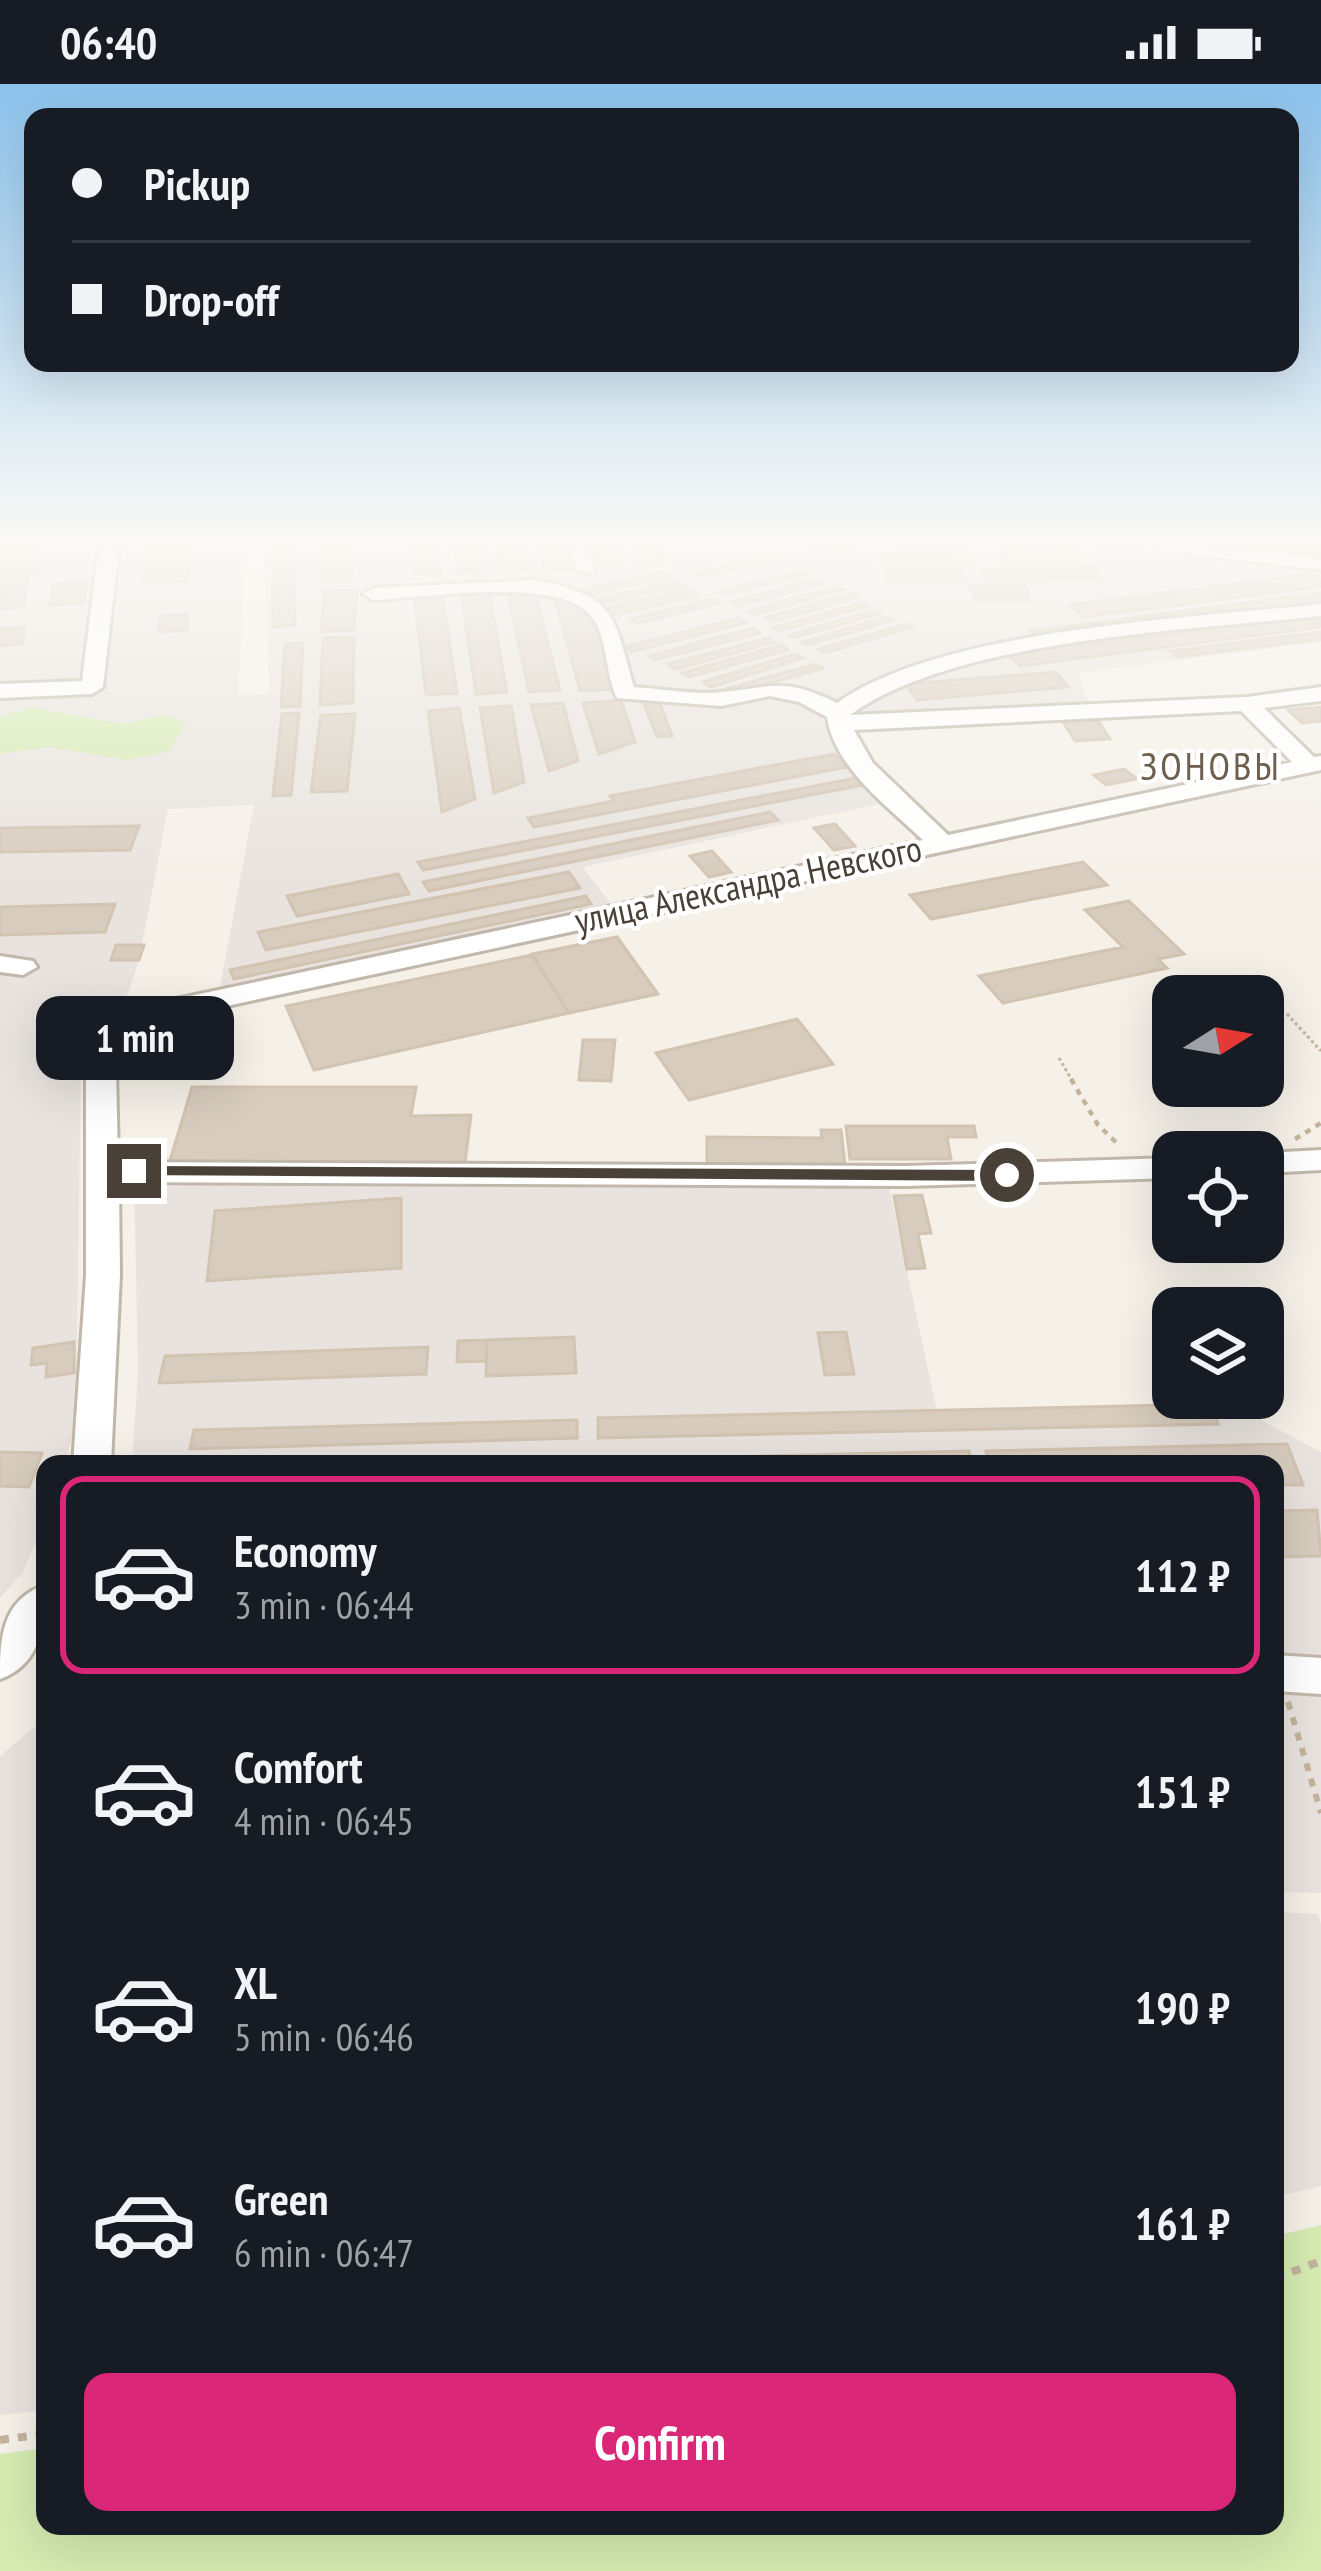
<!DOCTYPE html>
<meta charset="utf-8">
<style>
:root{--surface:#171b24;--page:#242831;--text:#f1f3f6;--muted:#9ea1a6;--line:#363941;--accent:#db2777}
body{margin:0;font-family:"PT Sans Narrow",sans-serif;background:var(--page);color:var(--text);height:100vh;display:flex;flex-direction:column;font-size:45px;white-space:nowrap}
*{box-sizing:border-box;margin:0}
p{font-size:39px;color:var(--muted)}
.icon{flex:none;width:66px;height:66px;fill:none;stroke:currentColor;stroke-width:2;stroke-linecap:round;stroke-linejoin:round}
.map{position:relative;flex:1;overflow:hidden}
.side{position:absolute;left:36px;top:1371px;width:1248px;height:1080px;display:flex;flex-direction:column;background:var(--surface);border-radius:24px;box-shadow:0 12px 48px #0002}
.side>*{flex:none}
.guide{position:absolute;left:24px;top:24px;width:1275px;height:264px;border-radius:24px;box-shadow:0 12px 48px #0002;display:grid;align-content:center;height:264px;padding:0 48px;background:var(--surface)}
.needle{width:78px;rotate:79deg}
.buttons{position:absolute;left:1152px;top:891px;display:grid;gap:24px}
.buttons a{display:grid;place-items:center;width:132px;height:132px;border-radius:24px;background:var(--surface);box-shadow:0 12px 48px #0002;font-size:60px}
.end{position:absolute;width:54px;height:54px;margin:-27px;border:15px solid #494137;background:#fff;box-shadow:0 0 0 6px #fff}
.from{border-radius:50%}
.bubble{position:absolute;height:84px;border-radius:24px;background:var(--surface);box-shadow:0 12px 48px #0002;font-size:39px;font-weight:700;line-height:84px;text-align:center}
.guide b{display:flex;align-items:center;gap:42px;height:114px;font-size:45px}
.guide b+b{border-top:3px solid var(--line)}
.guide i{width:30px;height:30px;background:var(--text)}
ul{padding:21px 0 0;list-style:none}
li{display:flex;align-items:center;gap:36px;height:198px;margin:0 24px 18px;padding:0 24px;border:6px solid transparent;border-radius:24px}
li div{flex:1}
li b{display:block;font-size:45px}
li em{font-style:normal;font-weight:700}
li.selected{border-color:var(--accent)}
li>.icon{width:108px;height:108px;stroke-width:1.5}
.action{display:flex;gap:24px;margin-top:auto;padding:24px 48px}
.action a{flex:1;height:138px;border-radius:24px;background:var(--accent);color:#fff;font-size:48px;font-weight:700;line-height:138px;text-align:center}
.status{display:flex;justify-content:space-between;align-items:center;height:84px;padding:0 60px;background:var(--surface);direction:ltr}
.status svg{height:33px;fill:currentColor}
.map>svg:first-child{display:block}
.industrial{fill:#e8e3de}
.green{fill:#d5ebb1}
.building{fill:#d7ccbe;stroke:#d3c3b1;stroke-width:3}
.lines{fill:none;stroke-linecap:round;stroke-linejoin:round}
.minor-casing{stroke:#c1b8ab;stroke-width:6}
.highway-casing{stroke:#e59734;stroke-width:6}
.path-far3{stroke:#c4b39c;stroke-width:3;stroke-dasharray:3 3;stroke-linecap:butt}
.path-far2{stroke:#c4b39c;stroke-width:4.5;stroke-dasharray:6 6;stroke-linecap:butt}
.path-far1{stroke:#c4b39c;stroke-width:6;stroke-dasharray:8 8;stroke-linecap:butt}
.path{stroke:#c4b39c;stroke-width:8;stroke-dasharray:9 9;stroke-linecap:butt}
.minor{fill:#fff;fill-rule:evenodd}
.highway{fill:#ffc36a;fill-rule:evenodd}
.route{fill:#494137}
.labels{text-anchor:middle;stroke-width:9;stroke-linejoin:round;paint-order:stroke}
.far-street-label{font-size:36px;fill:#494137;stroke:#fff}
.far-neighbourhood-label{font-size:39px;letter-spacing:3px;fill:#6d5e4e;stroke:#fff}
</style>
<div class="status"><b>06:40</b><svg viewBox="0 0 49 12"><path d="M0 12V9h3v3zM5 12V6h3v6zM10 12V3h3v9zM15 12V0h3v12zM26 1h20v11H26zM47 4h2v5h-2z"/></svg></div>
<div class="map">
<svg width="1321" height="2487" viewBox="0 0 1321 2487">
<rect width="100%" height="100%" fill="#f5f1e9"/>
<path class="industrial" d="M0,453H246L238,612L269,610L264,453H1031L1321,489V558L1079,589L1088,619L821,633L888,718L583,783L613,823L220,903L254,721L168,725L139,876L128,909L98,936L81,982L76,1338L65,1380H45V1433L23,1488L0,1514Z
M134,1094L888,1099L937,1327L1231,1320L1321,1368V1809L1275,1808V1380H132L138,1288Z
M45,1634V2326L0,2331V1672Z
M1275,1828L1318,1830L1321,1840V2102L1275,2113Z"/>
<path class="green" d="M33,624L124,640L163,631L187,639L168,668L126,676L50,663L0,670V632Z
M1321,2141V2487H0V2370L45,2364V2442H1275V2152Z"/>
<path class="building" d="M0,453H35L37,490H29L23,523L0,525Z
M274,453H293L294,497L273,498Z
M321,453H348L352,496L323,498Z
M409,453H435L441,490L414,491Z
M452,453H478L485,488L458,489Z
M494,453H520L528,486L502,487Z
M537,453H567L575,485L544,487Z
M584,453H614L624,482L594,483Z
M630,453H656L667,479L641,480Z
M811,453L855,460L848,467L772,455Z
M189,454L188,496L144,499L147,456Z
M1078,464L1086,475L1006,478L999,466Z
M969,467L975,478L879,480L875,469Z
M769,470L777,474L704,493L696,489Z
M1093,482L1100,495L986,496L981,484Z
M961,485L967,497L889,499L884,486Z
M803,487L809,490L725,511L720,507Z
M664,488L671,493L585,511L579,506Z
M1313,490L1321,495V503L1084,533L1069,521Z
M818,495L825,499L737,522L730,518Z
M294,497L295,541L273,543V498Z
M677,497L683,501L595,521L589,517Z
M86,498L84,519L50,521L53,500Z
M838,502L844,505L754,531L748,527Z
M970,502H1025L1030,516H975Z
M690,504L700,511L616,531L606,524Z
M534,505L560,606L529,608L507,506Z
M357,506L354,546L321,548L325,507Z
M489,507L507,608L476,610L461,509Z
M442,509L457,609L426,611L414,511Z
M851,509L859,513L773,538L765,534Z
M1321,509V522L1043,559L1030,547Z
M554,511L573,517L576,528L592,527L616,605L580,607Z
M713,515L719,519L637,539L631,535Z
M861,519L868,522L780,547L773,544Z
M875,526L881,529L794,554L789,551Z
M188,530L187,546L159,548L160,532Z
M1321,530V543L1020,582L1007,570Z
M887,533L894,536L807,561L801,558Z
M739,534L746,539L631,568L625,563Z
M907,540L913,543L824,569L818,565Z
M25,543L22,560L0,562V545Z
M753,544L760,549L656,576L649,572Z
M1321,548V555L1177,573L1170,567Z
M354,553L353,619L320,621L323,554Z
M768,554L775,558L675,585L668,580Z
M303,559L300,622L281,623L285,560Z
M781,561L788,566L689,593L682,589Z
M795,570L803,574L711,603L703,598Z
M816,580L823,584L725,612L718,607Z
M1056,588L1068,603L917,616L906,600Z
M658,614L672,652L657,653L642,615Z
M621,616L635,658L599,670L583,619Z
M563,619L578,677L549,687L531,621Z
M511,622L524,698L494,709L480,624Z
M1321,623V637L1302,639L1288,626Z
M459,624L475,715L442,728L428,627Z
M299,629L291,711L273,712L282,630Z
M355,630L347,707L311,708L321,631Z
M1098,636L1110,655L1075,657L1063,638Z
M834,670L847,683L534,743L528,734L614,717L610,712Z
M1201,671L1216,682L1191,687L1176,675Z
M1124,685L1137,695L1106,701L1094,691Z
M856,694L863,701L423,786L418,778Z
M770,728L778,736L429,807L423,798Z
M835,740L855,762L834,766L814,744Z
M139,742L130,766L0,768V744Z
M712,767L731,788L709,793L690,772Z
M1083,778L1107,801L931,835L910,811Z
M569,788L580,804L266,866L258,848Z
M398,790L409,810L297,832L287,812Z
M586,812L591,820L234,895L230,886Z
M1129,817L1184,870L1158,875L1167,884L1003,919L979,892L1123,863L1085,826Z
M115,820L105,848L0,851V823Z
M617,853L658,910L569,929L532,870Z
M116,861H144L139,876H111Z
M532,871L569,929L314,986L286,922Z
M797,935L833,980L689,1016L656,969Z
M583,956H615L611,997L579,996Z
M192,1003H416L411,1032L471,1031L465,1079L169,1080Z
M846,1042H974L976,1053H947L951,1075H850Z
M821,1046H841L845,1082H707V1053L822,1054Z
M922,1111L931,1149L918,1150L925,1184L907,1185L894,1112Z
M401,1114V1184L207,1197L215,1127Z
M846,1248L854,1290L825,1291L818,1249Z
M574,1253L576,1289L486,1292L487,1256Z
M487,1256L486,1277L457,1278L458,1257Z
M74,1258V1289L46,1293L47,1279L31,1281L33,1264Z
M428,1263L426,1290L159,1299L165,1272Z
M1211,1320L1218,1340L598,1354V1334Z
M577,1336V1354L190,1365L194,1346Z
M1287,1360L1303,1401H1275V1380H989L986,1367Z
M969,1367L972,1380H600V1376Z
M0,1368L42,1369L29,1403L0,1402Z
M577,1376V1380H367Z
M1317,1426L1321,1472L1275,1473V1427Z"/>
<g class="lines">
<g class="minor-casing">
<path id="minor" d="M100,453H120L103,603L92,610L0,614V600L82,597Z
M569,453H588L594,490L577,486Z
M1079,453H1136L1321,474V486L1089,459Z
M536,496C617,512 613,530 634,603C663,605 695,611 723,608C776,603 783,593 837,619C940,545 1191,534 1321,520V532C1192,546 953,555 850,631L1247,613L1321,603V617L1264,624L1314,673L1321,672V686L185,931L143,954L116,985L118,1078L905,1082L1173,1074V1094L905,1102L119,1098L120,1191L111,1380H73L86,1191V985L122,942L176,915L923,756C888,723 834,683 827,633L799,618L770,612L721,622L617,614C605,591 608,553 592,533C560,491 423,514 373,516L363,510L373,504ZM1241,627L1292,678L948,751L873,679L854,646Z
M0,872L33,877L37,883L23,891L0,888Z
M1321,1066V1086L1263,1089V1069Z
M45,1501C45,1539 42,1580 0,1595C0,1556 1,1516 45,1501Z
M1275,1571L1321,1574V1610L1275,1607Z"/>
</g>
<g class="highway-casing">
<path id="highway" d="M1204,453L1321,456V474L1218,462Z"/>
</g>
<path class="path-far3" d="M1287,930L1321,967
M1059,974L1073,998"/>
<path class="path-far2" d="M1071,995L1098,1041L1120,1062
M1295,1055L1321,1039"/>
<path class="path-far1" d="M1288,1618L1321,1729"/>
<path class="path" d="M1275,2194L1321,2177
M0,2356L45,2350"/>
<use href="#minor" class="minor"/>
<use href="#highway" class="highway"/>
</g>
<linearGradient id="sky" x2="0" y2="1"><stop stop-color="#8dc3ed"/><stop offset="0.57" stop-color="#faf9f5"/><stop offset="1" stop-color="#faf9f5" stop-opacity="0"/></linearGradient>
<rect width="1321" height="801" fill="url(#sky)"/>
<path class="route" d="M134,1082L1007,1086L1016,1091L1007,1097L128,1091L125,1087Z"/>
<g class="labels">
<g class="far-street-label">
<text transform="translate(748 800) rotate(-12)" y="13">улица Александра Невского</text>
</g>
<g class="far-neighbourhood-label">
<text x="1211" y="696">ЗОНОВЫ</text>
</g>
</g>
</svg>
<div class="buttons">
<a><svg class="needle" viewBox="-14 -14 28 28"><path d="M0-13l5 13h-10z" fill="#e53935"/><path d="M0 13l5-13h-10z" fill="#9ea1a6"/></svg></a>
<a><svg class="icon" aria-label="locate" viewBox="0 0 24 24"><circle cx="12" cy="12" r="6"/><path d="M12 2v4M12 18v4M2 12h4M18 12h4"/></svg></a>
<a><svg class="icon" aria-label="layers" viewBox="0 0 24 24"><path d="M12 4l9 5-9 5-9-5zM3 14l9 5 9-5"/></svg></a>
</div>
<i class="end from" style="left:1007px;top:1091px"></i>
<i class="end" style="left:134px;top:1087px"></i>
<div class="bubble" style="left:36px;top:912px;width:198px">1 min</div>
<div class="guide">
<b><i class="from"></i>Pickup</b>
<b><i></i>Drop-off</b>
</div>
<section class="side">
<ul>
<li class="selected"><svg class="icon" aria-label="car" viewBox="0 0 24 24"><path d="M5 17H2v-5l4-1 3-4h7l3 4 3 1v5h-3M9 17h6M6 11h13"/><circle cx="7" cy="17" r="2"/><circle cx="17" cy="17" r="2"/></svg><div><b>Economy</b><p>3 min · 06:44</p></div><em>112 ₽</em></li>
<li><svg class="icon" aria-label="car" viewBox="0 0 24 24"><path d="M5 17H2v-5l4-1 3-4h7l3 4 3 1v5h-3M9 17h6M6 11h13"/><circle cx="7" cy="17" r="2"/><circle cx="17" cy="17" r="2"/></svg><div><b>Comfort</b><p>4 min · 06:45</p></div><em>151 ₽</em></li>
<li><svg class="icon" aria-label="car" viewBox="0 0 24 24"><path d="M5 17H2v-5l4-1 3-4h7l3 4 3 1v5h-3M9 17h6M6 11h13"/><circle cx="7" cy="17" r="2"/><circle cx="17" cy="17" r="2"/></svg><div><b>XL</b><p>5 min · 06:46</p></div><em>190 ₽</em></li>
<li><svg class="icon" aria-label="car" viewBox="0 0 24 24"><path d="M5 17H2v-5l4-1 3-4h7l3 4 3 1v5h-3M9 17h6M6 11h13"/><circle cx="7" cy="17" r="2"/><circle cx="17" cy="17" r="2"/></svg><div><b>Green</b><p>6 min · 06:47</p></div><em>161 ₽</em></li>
</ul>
<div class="action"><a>Confirm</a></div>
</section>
</div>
